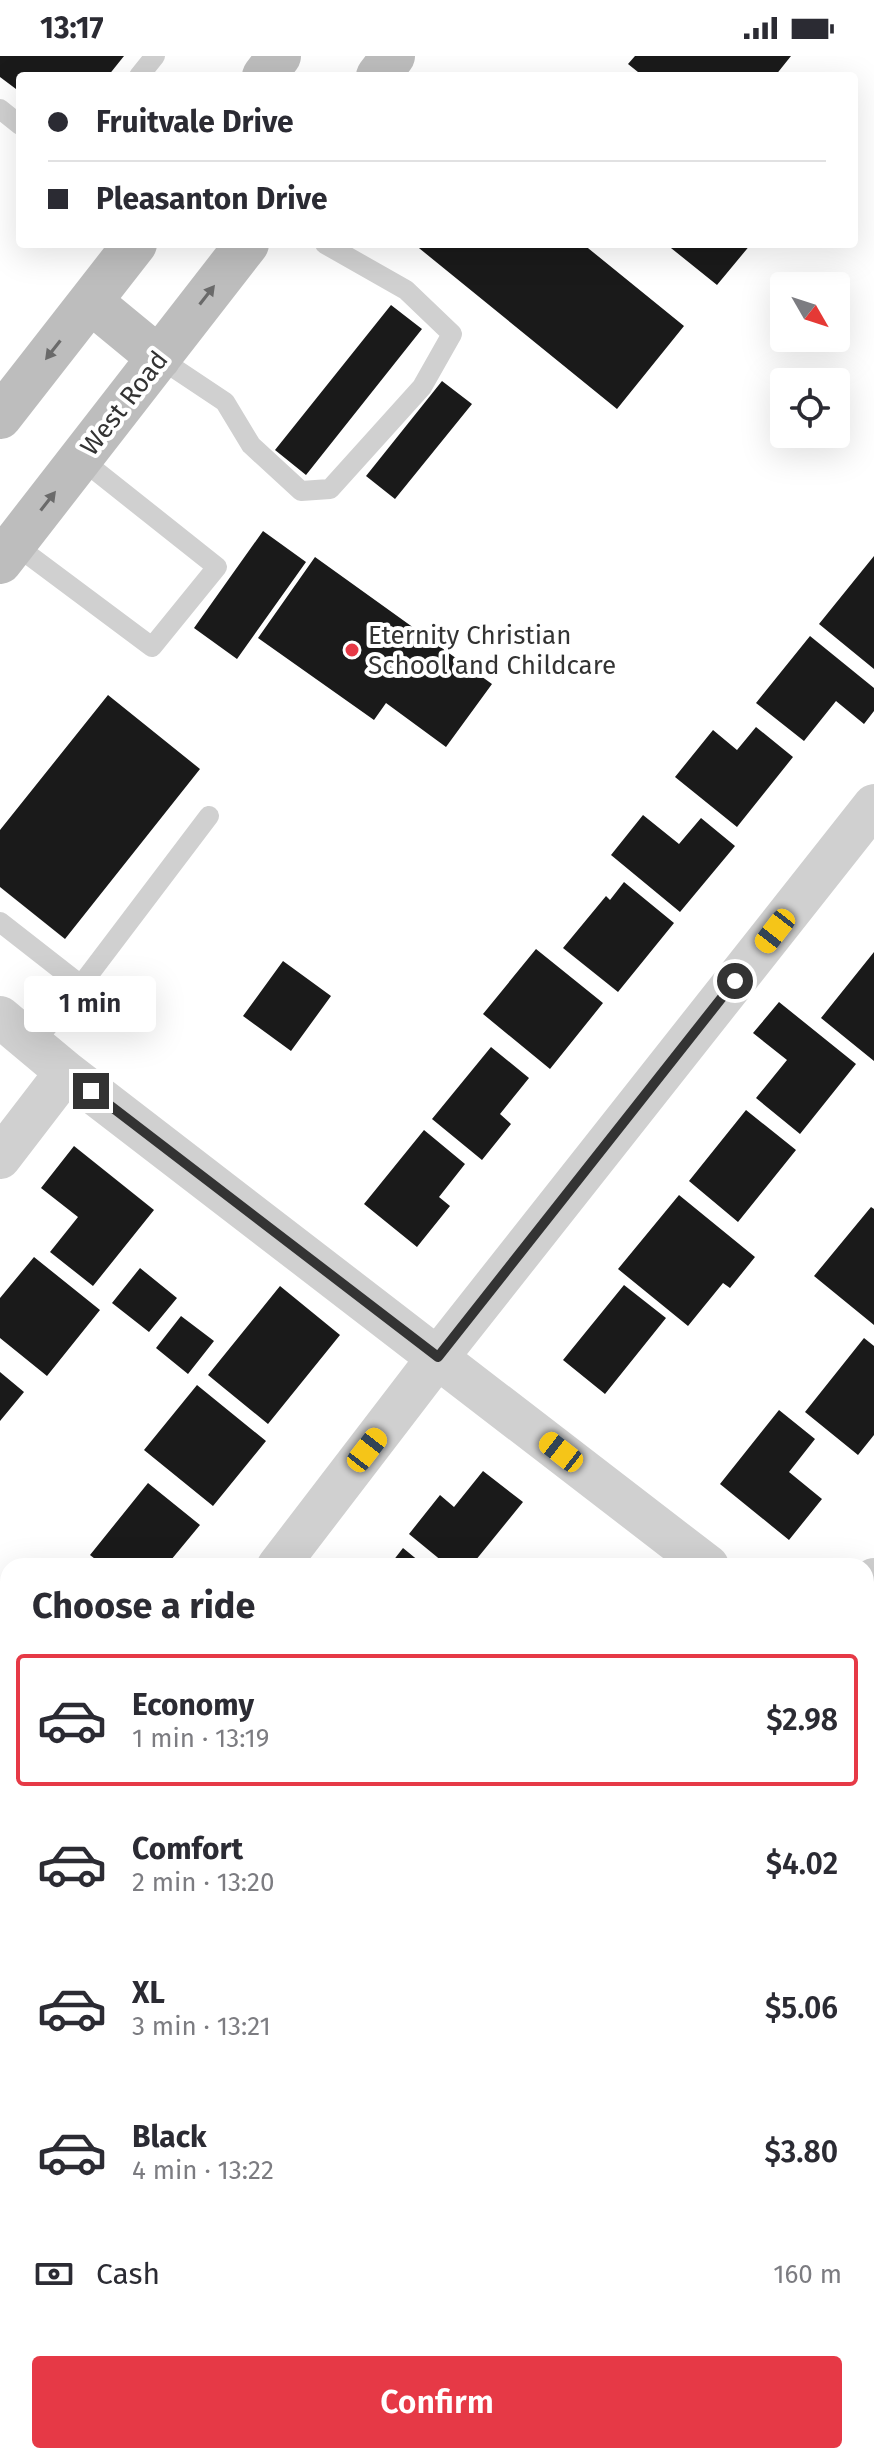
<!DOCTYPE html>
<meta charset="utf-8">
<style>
:root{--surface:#fff;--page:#f2f2f3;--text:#2b2b33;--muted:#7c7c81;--line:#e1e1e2;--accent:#e63946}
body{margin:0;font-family:"Fira Sans",sans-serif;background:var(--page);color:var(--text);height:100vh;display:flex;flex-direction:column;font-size:30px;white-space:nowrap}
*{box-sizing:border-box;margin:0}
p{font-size:26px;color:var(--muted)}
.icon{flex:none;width:44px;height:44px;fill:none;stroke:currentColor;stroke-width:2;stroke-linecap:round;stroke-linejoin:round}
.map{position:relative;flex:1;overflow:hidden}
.panel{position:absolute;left:0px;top:1502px;width:874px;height:906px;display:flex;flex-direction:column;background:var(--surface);border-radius:24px 24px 0 0;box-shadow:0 8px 32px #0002}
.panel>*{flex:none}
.banner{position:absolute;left:16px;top:16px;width:842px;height:176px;border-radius:8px;box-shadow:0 8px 32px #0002;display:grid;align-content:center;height:176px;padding:0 32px;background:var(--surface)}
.needle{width:52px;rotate:129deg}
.controls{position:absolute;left:770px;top:216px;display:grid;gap:16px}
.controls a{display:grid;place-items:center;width:80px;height:80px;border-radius:8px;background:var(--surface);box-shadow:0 8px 32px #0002;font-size:40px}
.end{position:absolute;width:36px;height:36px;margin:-18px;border:10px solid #333;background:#fff;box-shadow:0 0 0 4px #fff}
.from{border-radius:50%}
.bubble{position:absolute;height:56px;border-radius:8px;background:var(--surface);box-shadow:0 8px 32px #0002;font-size:26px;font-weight:600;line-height:56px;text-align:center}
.car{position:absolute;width:24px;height:48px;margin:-24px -12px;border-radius:10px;box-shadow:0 0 6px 2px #0007;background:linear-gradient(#f5c518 24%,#345 0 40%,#f5c518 0 76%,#345 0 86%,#f5c518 0)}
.banner b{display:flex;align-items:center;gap:28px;height:76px;font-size:30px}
.banner b+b{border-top:2px solid var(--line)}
.banner i{width:20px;height:20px;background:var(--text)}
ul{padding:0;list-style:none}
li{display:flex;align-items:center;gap:24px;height:132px;margin:0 16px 12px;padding:0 16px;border:4px solid transparent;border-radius:8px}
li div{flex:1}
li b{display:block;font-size:30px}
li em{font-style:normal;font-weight:600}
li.current{border-color:var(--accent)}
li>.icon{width:72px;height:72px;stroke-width:1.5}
h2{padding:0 32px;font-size:36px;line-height:96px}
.pay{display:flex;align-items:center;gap:20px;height:88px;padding:0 32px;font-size:30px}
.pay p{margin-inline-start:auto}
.button{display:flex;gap:16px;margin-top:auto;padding:16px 32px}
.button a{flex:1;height:92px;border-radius:8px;background:var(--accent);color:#fff;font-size:32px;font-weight:600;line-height:92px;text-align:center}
.status{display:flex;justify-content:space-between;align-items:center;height:56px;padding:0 40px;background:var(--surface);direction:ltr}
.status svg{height:22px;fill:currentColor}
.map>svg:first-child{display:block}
.building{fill:#1a1a1a}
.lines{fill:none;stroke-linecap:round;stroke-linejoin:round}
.lane{stroke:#d0d0d0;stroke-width:20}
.street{stroke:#d0d0d0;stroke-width:42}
.secondary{stroke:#bdbdbd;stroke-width:44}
.oneway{fill:#6a6a6a}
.route{stroke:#333;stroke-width:10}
.poi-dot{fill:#e63946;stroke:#fff;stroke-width:3}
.labels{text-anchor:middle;stroke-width:8;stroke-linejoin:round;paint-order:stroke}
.street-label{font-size:26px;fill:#333;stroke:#fff}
.poi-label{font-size:26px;fill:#333;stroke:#fff;text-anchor:start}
</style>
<div class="status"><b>13:17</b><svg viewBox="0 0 49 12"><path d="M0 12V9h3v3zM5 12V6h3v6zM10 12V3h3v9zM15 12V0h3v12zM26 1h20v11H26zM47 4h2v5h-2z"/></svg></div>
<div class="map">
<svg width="874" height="2407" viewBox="0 0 874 2407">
<rect width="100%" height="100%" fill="#fff"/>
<path class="building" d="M0,0H124L108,20H20V36L0,21Z
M635,0H791L775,20H643L628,8Z
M414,188H583L684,270L617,353Z
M666,188H751L717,229Z
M391,249L422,273L306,419L275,394Z
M442,325L472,348L395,443L366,420Z
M263,475L306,506L237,603L194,572Z
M874,500V613L819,568Z
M315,501L492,628L446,691L386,647L374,664L258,582Z
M810,580L874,632V655L864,668L836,645L804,685L756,647Z
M108,639L200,713L65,883L0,831V774Z
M756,671L793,701L737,771L675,721L713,674L737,694Z
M643,759L679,788L701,762L735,790L680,856L611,799Z
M624,826L674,867L618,936L563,892L606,840L610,844Z
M536,893L603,947L550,1013L483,958Z
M874,896V1005L821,962Z
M283,905L331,940L291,995L243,960Z
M779,946L856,1008L800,1078L756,1042L787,1004L753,977Z
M491,991L529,1022L500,1058L511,1068L482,1104L432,1063Z
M746,1054L796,1094L738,1166L689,1125Z
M424,1074L465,1108L439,1141L450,1150L417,1191L364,1148Z
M74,1090L154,1154L93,1230L50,1196L78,1161L41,1132Z
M679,1139L755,1201L730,1232L723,1227L688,1270L618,1213Z
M871,1151L874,1153V1269L814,1220Z
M34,1201L100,1254L47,1320L0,1282V1242Z
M140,1212L177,1242L149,1276L112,1247Z
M624,1229L666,1262L605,1338L563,1304Z
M280,1230L340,1279L268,1368L208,1319Z
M181,1260L214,1285L188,1318L156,1292Z
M864,1282L874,1290V1379L858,1399L805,1356Z
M0,1316L24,1336L0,1365Z
M197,1329L266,1385L213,1450L144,1394Z
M779,1354L815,1383L789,1416L822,1443L789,1484L720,1428Z
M483,1415L523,1446L471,1510H448L409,1478L440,1439L454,1451Z
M148,1427L200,1469L166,1510H104L90,1499Z
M403,1492L425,1510H389Z
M0,1588L8,1594L7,1711L0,1706Z
M866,1717L874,1724V1800L866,1810Z
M0,1725L8,1731V1767L2,1775L0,1773Z
M8,1994V2087L0,2081V2004Z
M866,2029L874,2035V2103L866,2096Z
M0,2106L8,2112V2155L0,2165Z
M866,2116L874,2122V2136L866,2146Z
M8,2380V2400H55L60,2404L57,2407H0V2383L3,2386Z
M288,2400H373L368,2407H283Z
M593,2400H664L659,2407H588Z"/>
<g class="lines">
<path class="lane" d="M139,20L155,0
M0,53L20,69
M159,302L225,346L251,389L301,435L330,433L422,331L452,278L406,234L325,188
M14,488L152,591L217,511L81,403
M0,866L73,923L75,937L33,988
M75,937L209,760"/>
<path class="street" d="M0,961L66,1016L708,1510
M0,1102L66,1016
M278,1510L438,1301L874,749
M866,1534L874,1523
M866,1632L874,1638
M0,1870L8,1860
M866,2290L874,2280
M180,2407L185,2400
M774,2407L779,2400"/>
<path class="secondary" d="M264,20L279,0
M378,20L393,0
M91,246L159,302
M0,361L135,188
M0,506L247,188"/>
</g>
<defs><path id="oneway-solid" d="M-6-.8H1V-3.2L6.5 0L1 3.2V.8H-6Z" transform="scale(2)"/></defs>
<g class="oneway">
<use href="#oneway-solid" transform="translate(207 239) rotate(-52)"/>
<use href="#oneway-solid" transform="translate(53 294) rotate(128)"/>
<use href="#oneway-solid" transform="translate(48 445) rotate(-52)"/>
</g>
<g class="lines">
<path class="route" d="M91,1035L438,1301L735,925"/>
</g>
<circle class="poi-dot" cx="352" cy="594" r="8"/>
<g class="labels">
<g class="street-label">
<text transform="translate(124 347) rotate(-52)" y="9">West Road</text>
</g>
<g class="poi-label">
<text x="368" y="588">Eternity Christian<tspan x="368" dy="30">School and Childcare</tspan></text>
</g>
</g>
</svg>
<div class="controls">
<a><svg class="needle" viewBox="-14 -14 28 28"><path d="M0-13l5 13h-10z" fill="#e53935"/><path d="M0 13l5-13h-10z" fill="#7c7c81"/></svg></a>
<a><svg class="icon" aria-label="locate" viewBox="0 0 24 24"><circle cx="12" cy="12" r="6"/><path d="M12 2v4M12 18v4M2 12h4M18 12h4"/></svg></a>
</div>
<i class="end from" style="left:735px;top:925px"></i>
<i class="end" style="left:91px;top:1035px"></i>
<div class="bubble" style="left:24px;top:920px;width:132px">1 min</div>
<i class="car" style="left:775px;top:875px;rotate:218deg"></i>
<i class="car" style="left:367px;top:1394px;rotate:38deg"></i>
<i class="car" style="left:561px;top:1396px;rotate:308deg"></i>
<div class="banner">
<b><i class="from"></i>Fruitvale Drive</b>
<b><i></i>Pleasanton Drive</b>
</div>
<section class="panel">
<h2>Choose a ride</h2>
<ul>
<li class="current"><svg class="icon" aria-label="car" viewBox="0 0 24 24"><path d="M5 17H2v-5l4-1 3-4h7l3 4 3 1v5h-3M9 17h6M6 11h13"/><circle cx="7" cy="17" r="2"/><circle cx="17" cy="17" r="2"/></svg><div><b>Economy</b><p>1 min · 13:19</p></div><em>$2.98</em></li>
<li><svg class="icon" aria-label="car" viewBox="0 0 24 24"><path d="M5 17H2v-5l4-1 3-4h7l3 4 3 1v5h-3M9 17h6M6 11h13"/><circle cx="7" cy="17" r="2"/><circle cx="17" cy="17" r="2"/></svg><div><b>Comfort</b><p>2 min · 13:20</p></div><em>$4.02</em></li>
<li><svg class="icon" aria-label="car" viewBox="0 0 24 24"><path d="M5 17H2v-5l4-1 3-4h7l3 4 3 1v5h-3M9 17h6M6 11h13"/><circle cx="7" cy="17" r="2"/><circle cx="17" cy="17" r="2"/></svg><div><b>XL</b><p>3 min · 13:21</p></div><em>$5.06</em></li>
<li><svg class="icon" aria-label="car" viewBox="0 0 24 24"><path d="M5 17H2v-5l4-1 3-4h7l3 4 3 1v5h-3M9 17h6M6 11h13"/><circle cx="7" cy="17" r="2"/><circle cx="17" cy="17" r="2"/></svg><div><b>Black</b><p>4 min · 13:22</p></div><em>$3.80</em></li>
</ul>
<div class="pay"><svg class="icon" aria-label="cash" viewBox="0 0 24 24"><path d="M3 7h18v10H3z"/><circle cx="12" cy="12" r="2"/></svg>Cash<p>160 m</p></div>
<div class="button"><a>Confirm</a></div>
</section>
</div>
